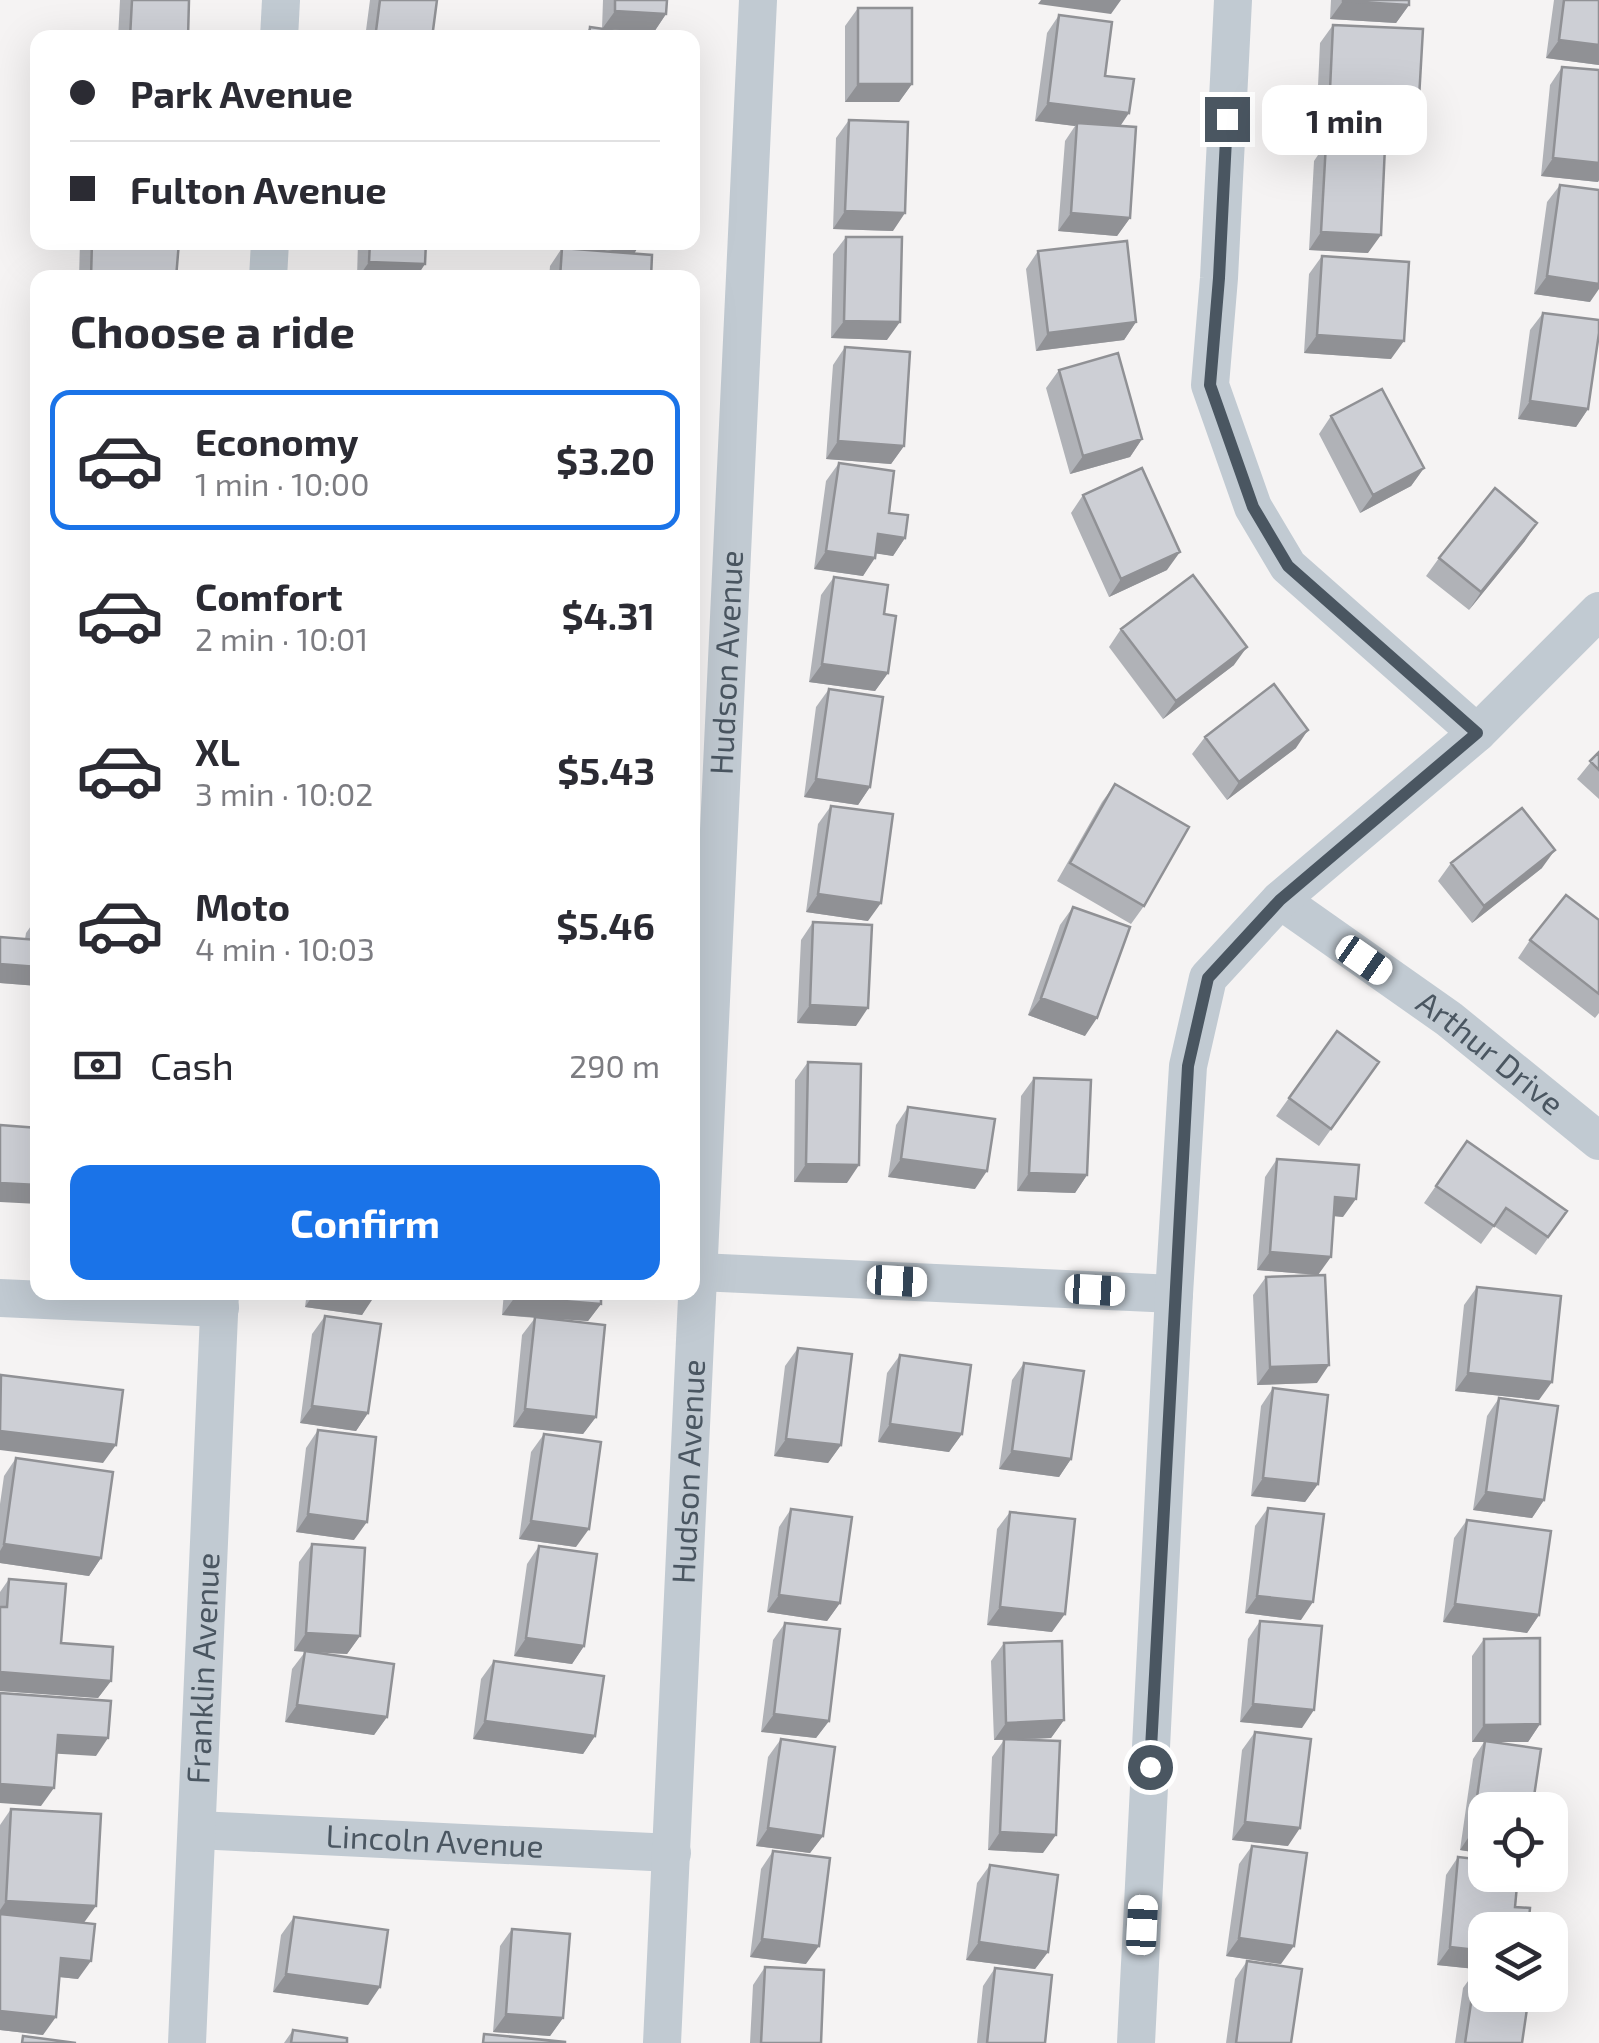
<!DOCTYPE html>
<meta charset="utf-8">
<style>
:root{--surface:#fff;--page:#f7f7f7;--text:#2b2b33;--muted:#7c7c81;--line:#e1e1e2;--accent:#1a73e8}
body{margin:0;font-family:"Exo 2",sans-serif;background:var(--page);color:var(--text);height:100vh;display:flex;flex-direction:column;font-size:38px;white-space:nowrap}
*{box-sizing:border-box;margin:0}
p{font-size:32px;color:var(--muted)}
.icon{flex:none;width:55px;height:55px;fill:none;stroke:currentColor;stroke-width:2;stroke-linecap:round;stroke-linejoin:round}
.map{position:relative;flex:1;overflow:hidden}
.drawer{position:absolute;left:30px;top:270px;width:670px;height:1030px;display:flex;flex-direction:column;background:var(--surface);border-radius:20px;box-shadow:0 10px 40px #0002}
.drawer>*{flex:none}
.top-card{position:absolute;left:30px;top:30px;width:670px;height:220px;border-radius:20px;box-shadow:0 10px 40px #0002;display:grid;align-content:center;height:220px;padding:0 40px;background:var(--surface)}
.buttons{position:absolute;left:1468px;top:1792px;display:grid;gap:20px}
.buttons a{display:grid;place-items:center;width:100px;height:100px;border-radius:20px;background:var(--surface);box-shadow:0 10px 40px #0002;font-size:50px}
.end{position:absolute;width:45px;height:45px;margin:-22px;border:12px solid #4a5661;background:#fff;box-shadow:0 0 0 5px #fff}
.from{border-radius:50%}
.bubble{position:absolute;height:70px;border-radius:20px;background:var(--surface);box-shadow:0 10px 40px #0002;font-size:32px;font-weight:700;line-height:70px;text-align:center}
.car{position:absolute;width:30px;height:60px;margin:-30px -15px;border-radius:12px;box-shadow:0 0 8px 2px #0007;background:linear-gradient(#fff 24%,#345 0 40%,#fff 0 76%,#345 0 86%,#fff 0)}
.top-card b{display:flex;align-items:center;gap:35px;height:95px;font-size:38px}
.top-card b+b{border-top:2px solid var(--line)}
.top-card i{width:25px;height:25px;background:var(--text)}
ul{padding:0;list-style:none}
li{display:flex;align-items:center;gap:30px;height:140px;margin:0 20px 15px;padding:0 20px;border:5px solid transparent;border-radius:20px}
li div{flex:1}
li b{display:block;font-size:38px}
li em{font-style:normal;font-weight:700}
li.active{border-color:var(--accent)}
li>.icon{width:90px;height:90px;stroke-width:1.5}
h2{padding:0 40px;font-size:45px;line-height:120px}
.pay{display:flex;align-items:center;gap:25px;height:110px;padding:0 40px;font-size:38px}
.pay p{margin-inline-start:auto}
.primary-button{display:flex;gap:20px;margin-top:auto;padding:20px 40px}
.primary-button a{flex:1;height:115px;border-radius:20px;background:var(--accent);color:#fff;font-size:40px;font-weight:700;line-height:115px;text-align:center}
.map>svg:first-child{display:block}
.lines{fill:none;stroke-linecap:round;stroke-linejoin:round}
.street{stroke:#c1cad2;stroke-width:38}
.wall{fill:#b0b2b7}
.shaded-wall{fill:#909195}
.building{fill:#cdcfd5;stroke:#909195;stroke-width:2.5}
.route{stroke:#4a5661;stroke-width:12}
.labels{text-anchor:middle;stroke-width:9;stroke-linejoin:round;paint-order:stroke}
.street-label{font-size:32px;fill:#4a5661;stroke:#fff}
</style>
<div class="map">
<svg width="1599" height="2043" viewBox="0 0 1599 2043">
<rect width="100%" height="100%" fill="#f5f3f3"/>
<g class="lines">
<g class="street">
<path d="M1233,0L1219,278L1210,385L1253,507L1288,566L1477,733"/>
<path d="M279,38L281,0"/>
<path d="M268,278L270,242"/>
<path id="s1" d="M1280,900L1449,1019L1599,1141"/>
<path d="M699,1272L1174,1294"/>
<path d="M0,1298L220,1308"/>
<path id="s2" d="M197,1830L672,1853"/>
<path id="s3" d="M187,2043L220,1292"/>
<path id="s4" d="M662,2043L758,0"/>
<path d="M1136,2043L1174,1294L1188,1066L1208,978L1280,900L1477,733L1599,611"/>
</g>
</g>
<path class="wall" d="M120,0H189L188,38H118Z
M370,0H437L432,38H365Z
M603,0H667L666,14L654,32L607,29L665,38H583L590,27L602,29Z
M1331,0H1409V5L1396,23L1330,19Z
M1554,0H1599V65L1546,58Z
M858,8L912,84L899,102H845V26Z
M1059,15L1105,76L1120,126L1130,218L1117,236L1058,231L1065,141L1075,126L1035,121L1047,33Z
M1333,25L1418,116L1406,134L1316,129L1320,43Z
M1562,67L1599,70V180L1598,182L1541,176L1550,85Z
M849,120L893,231L833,229L836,138Z
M1326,143L1368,253L1309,250L1314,161Z
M1560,185L1590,302L1534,294L1547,202Z
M846,237L887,340L831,338L833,254Z
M80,242H179L176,278H79Z
M358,242H426L416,278H357Z
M577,242H641L634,253L651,278H549L550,266L562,248L631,253L577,246Z
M1038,251L1136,322L1124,340L1036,351L1026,269Z
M1322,256L1391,359L1304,353L1309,274Z
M1543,313L1588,409L1576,427L1518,419L1530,330Z
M845,347L904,446L891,464L826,459L833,365Z
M1059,370L1142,439L1130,457L1070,474L1046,388Z
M1331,416L1424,468L1411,486L1360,513L1319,434Z
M839,463L889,513L905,538L893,556L876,553L863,576L814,569L826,481Z
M1083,495L1167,570L1109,597L1071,513Z
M1525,541L1469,610L1426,576L1439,558Z
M834,577L884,614L888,673L875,691L809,682L821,595Z
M1121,629L1234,665L1163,719L1109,647Z
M829,689L870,787L858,805L804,797L816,707Z
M1205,737L1296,748L1227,800L1192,754Z
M1599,752V799L1577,779Z
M1115,784L1144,906L1131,924L1057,881L1102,802Z
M831,806L868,921L806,912L818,824Z
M1451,863L1542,868L1472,923L1438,881Z
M1073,907L1085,1036L1028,1015L1060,925Z
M38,916V986L0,983V937L25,939L26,933Z
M1599,920V1013L1595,1018L1518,958L1530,940Z
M813,922L856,1026L797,1023L801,940Z
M1337,1031L1379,1062L1319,1146L1276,1116Z
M808,1062L847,1183L794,1182L795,1080Z
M1034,1078L1087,1175L1075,1193L1017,1191L1021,1096Z
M908,1107L975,1189L888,1177L896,1125Z
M1467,1141L1567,1211L1536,1255L1494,1226L1481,1244L1424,1203Z
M1277,1159L1343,1217L1334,1216L1318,1275L1257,1270L1265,1177Z
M1266,1277L1317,1383L1257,1385L1253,1295Z
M1477,1287L1539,1400L1455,1391L1464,1305Z
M307,1292H375L362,1315L305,1307Z
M504,1292H601V1304L588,1321L545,1318L596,1417L583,1434L513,1427L522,1335L535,1318L502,1315Z
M325,1316L368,1413L356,1431L300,1423L312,1334Z
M798,1348L841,1445L828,1463L774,1456L785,1366Z
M900,1355L962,1434L949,1452L878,1442L887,1373Z
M1024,1363L1071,1459L1059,1477L999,1469L1012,1380Z
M1273,1388L1318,1484L1305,1502L1251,1496L1261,1406Z
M1499,1398L1544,1500L1532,1518L1473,1510L1487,1416Z
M318,1430L354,1540L296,1532L306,1448Z
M544,1434L576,1547L519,1539L531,1452Z
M16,1458L101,1558L89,1576L0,1563V1504L4,1476Z
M1268,1508L1301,1620L1245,1613L1255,1526Z
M791,1509L840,1603L827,1621L767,1612L779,1527Z
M1010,1512L1052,1632L987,1625L997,1529Z
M1467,1520L1539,1615L1527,1633L1443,1622L1454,1538Z
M312,1544L360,1636L347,1654L312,1652L387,1717L374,1735L285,1722L292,1669L305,1652L294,1651L299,1562Z
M539,1546L584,1646L572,1664L514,1656L527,1564Z
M9,1579L61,1643L111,1681L98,1698L0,1691V1592Z
M1260,1621L1302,1728L1240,1722L1248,1639Z
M785,1623L829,1721L816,1738L761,1732L773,1640Z
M1484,1639L1540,1724L1528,1742H1493L1485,1854L1460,1850L1473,1759L1484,1742H1472V1656Z
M1004,1643L1064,1720L1051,1738L1019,1740L1043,1853L988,1850L992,1757L1004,1740H994L991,1661Z
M494,1661L595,1736L583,1754L473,1739L481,1679Z
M1255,1732L1288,1846L1232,1840L1242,1750Z
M781,1739L823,1836L810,1853L756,1846L768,1757Z
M11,1809L84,1923L78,1979L60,1977L43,2035L0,2030V1825Z
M1252,1846L1281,1964L1226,1956L1239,1864Z
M773,1851L806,1964L750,1957L761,1869Z
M1458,1857L1485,1930V1970L1437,1965L1446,1875Z
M990,1865L1048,1952L1035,1969L966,1960L977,1883Z
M294,1917L368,2005L273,1992L281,1935Z
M512,1929L563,2018L550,2036L493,2032L500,1946Z
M1247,1961L1291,2043H1226L1235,1979Z
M765,1967L821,2043H750L753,1985Z
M995,1968L1045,2043H977L983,1986Z
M1476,1970L1522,2043H1455L1463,1988Z
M293,2030L347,2043H284Z"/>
<path class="shaded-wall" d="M1041,0H1121L1111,14L1038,4Z
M1343,1L1409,5L1396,23L1330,19Z
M615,11L666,14L654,32L602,29Z
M376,31L421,38H371Z
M1559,40L1599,45V65L1546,58Z
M858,84H912L899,102H845Z
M1048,103L1129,113L1117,131L1077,123L1075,126L1035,121Z
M1329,111L1418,116L1406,134L1316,129Z
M1553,158L1599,163V180L1598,182L1541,176Z
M845,211L905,213L893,231L833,229Z
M1071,213L1130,218L1117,236L1058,231Z
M1321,232L1381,235L1368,253L1309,250Z
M579,242H641L634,254L577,246Z
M369,262L425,264L416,278H358Z
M1547,276L1599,284V289L1590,302L1534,294Z
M844,321L900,322L887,340L831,338Z
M1136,322L1124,340L1036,351L1048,333Z
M1317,335L1404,341L1391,359L1304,353Z
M1530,401L1588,409L1576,427L1518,419Z
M1142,439L1130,457L1070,474L1083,456Z
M838,441L904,446L891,464L826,459Z
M1424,468L1411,486L1360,513L1373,495Z
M1537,523L1525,541L1469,610L1481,592Z
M878,534L905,538L893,556L866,552Z
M826,551L875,558L863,576L814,569Z
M1180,552L1167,570L1109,597L1121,579Z
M1247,647L1234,665L1163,719L1176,701Z
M822,664L888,673L875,691L809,682Z
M1308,730L1296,748L1227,800L1239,782Z
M816,779L870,787L858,805L804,797Z
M1555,850L1542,868L1472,923L1484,906Z
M818,894L881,903L868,921L806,912Z
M0,964L38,967V986L0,983Z
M1041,998L1097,1018L1085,1036L1028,1015Z
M810,1005L868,1008L856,1026L797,1023Z
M901,1159L987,1171L975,1189L888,1177Z
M806,1164L859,1165L847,1183L794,1182Z
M1029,1173L1087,1175L1075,1193L1017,1191Z
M0,1183L38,1185V1204L0,1202Z
M1335,1197L1356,1199L1343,1217L1323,1215Z
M1270,1252L1331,1257L1318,1275L1257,1270Z
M315,1292H343L374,1297L362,1315L305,1307Z
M515,1297L601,1304L588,1321L502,1315Z
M1329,1365L1317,1383L1257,1385L1270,1367Z
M1468,1373L1552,1382L1539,1400L1455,1391Z
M312,1406L368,1413L356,1431L300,1423Z
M525,1409L596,1417L583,1434L513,1427Z
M890,1424L962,1434L949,1452L878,1442Z
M0,1431L116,1445L103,1463L0,1450Z
M786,1439L841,1445L828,1463L774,1456Z
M1012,1451L1071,1459L1059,1477L999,1469Z
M1263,1478L1318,1484L1305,1502L1251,1496Z
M1486,1492L1544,1500L1532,1518L1473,1510Z
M308,1514L367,1522L354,1540L296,1532Z
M531,1521L589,1529L576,1547L519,1539Z
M4,1544L101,1558L89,1576L0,1563V1551Z
M779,1595L840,1603L827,1621L767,1612Z
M1257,1596L1313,1602L1301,1620L1245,1613Z
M1455,1604L1539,1615L1527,1633L1443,1622Z
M1000,1607L1065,1614L1052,1632L987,1625Z
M306,1633L360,1636L347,1654L294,1651Z
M526,1638L584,1646L572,1664L514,1656Z
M0,1672L111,1681L98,1698L0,1691Z
M1253,1704L1314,1710L1302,1728L1240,1722Z
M297,1705L387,1717L374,1735L285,1722Z
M774,1714L829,1721L816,1738L761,1732Z
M1064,1720L1051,1738L994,1740L1006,1723Z
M485,1721L595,1736L583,1754L473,1739Z
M1540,1724L1528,1742H1472L1484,1725Z
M58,1735L108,1738L96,1756L45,1753Z
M0,1784L54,1788L41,1806L0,1803Z
M1245,1822L1300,1828L1288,1846L1232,1840Z
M768,1828L823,1836L810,1853L756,1846Z
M1000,1832L1056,1835L1043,1853L988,1850Z
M1472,1832L1485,1834V1854L1460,1850Z
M6,1901L96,1906L83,1924L0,1920V1910Z
M1239,1938L1294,1946L1281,1964L1226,1956Z
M762,1939L819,1946L806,1964L750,1957Z
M979,1942L1048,1952L1035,1969L966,1960Z
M1450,1947L1485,1951V1970L1437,1965Z
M61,1958L91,1961L78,1979L49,1976Z
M286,1974L380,1987L368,2005L273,1992Z
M0,2011L56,2017L43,2035L0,2030Z
M506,2014L563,2018L550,2036L493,2032Z"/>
<path class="building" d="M132,0H189L188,38H130Z
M380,0H437L432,38L376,31Z
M615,0H667L666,14L615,11Z
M1343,0H1409V5L1343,1Z
M1564,0H1599V45L1559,40Z
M858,8H912V84H858Z
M1059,15L1112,22L1105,76L1134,79L1129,113L1048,103Z
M1333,25L1423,29L1418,116L1329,111Z
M590,27L665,38H589Z
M1562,67L1599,70V163L1553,158Z
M849,120L908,122L905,213L845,211Z
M1077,123L1136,127L1130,218L1071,213Z
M1326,143L1385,146L1381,235L1321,232Z
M1560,185L1599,190V284L1547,276Z
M846,237H902L900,322L844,321Z
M1127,241L1136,322L1048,333L1038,251Z
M92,242H179L176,278H91Z
M370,242H426L425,264L369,262Z
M562,248L652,255L651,278H560Z
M1322,256L1409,262L1404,341L1317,335Z
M1543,313L1599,320V333L1588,409L1530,401Z
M845,347L910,352L904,446L838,441Z
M1118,353L1142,439L1083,456L1059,370Z
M1382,389L1424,468L1373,495L1331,416Z
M839,463L894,471L889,513L908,515L905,538L878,534L875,558L826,551Z
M1142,468L1180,552L1121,579L1083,495Z
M1495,488L1537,523L1481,592L1439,558Z
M1193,575L1247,647L1176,701L1121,629Z
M834,577L888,585L884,614L896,616L888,673L822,664Z
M1274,684L1308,730L1239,782L1205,737Z
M829,689L883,697L870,787L816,779Z
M1599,752V770L1590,761Z
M1115,784L1189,827L1144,906L1070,863Z
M831,806L893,814L881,903L818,894Z
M1522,808L1555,850L1484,906L1451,863Z
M1566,895L1599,920V994L1530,940Z
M1073,907L1130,927L1097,1018L1041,998Z
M813,922L872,925L868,1008L810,1005Z
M38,925V967L0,964V937L37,940Z
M1337,1031L1379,1062L1331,1129L1289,1098Z
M808,1062L861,1064L859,1165L806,1164Z
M1034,1078L1091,1080L1087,1175L1029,1173Z
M908,1107L995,1119L987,1171L901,1159Z
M0,1125L38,1128V1185L0,1183Z
M1467,1141L1567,1211L1548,1237L1506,1208L1494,1226L1436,1186Z
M1277,1159L1359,1165L1356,1199L1335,1197L1331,1257L1270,1252Z
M1325,1275L1329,1365L1270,1367L1266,1277Z
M1477,1287L1561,1296L1552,1382L1468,1373Z
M343,1292H375L374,1297Z
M515,1292H601V1304L515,1297Z
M325,1316L381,1324L368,1413L312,1406Z
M535,1317L605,1325L596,1417L525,1409Z
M798,1348L852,1354L841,1445L786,1439Z
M900,1355L971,1365L962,1434L890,1424Z
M1024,1363L1084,1371L1071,1459L1012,1451Z
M1,1375L123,1390L116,1445L0,1431Z
M1273,1388L1328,1395L1318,1484L1263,1478Z
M1499,1398L1558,1406L1544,1500L1486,1492Z
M318,1430L376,1437L367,1522L308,1514Z
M544,1434L601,1442L589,1529L531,1521Z
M16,1458L113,1472L101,1558L4,1544Z
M1268,1508L1324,1514L1313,1602L1257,1596Z
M791,1509L852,1517L840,1603L779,1595Z
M1010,1512L1075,1519L1065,1614L1000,1607Z
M1467,1520L1551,1531L1539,1615L1455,1604Z
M312,1544L365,1548L360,1636L306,1633Z
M539,1546L597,1554L584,1646L526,1638Z
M9,1579L66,1584L61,1643L113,1647L111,1681L0,1672V1607H7Z
M1260,1621L1322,1626L1314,1710L1253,1704Z
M785,1623L840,1629L829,1721L774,1714Z
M1540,1638V1724L1484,1725V1639Z
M1062,1641L1064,1720L1006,1723L1004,1643Z
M305,1651L394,1664L387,1717L297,1705Z
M494,1661L604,1676L595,1736L485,1721Z
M0,1693L111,1701L108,1738L58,1735L54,1788L0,1784Z
M1255,1732L1311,1739L1300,1828L1245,1822Z
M781,1739L835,1747L823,1836L768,1828Z
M1004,1739L1060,1741L1056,1835L1000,1832Z
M1485,1741L1541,1749L1532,1810H1485V1834L1472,1832Z
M11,1809L101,1814L96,1906L6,1901Z
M1252,1846L1307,1853L1294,1946L1239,1938Z
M773,1851L830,1858L819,1946L762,1939Z
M1458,1857L1485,1860V1875H1518L1515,1907L1530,1908L1528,1930H1485V1951L1450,1947Z
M990,1865L1058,1875L1048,1952L979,1942Z
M0,1914L95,1924L91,1961L61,1958L56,2017L0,2011Z
M294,1917L388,1930L380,1987L286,1974Z
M512,1929L570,1934L563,2018L506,2014Z
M1247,1961L1302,1969L1291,2043H1236Z
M765,1967L824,1970L821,2043H761Z
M995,1968L1052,1975L1045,2043H987Z
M1476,1970L1485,1971V1995H1529L1522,2043H1465Z
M293,2030L347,2038V2043H291Z
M484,2034L565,2042V2043H483Z
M23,2036L76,2043H22Z"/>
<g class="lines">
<path class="route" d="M1150,1767L1188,1066L1208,978L1280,900L1477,733L1288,566L1253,507L1210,385L1219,278L1227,119"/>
</g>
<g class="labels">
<g class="street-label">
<text dy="11" stroke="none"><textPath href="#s4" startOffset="1382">Hudson Avenue</textPath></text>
<text dy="11" stroke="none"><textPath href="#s1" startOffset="260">Arthur Drive</textPath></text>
<text dy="11" stroke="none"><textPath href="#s4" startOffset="572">Hudson Avenue</textPath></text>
<text dy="11" stroke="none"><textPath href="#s3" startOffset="375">Franklin Avenue</textPath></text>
<text dy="11" stroke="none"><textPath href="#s2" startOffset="238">Lincoln Avenue</textPath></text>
</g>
</g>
</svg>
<div class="buttons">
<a><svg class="icon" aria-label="locate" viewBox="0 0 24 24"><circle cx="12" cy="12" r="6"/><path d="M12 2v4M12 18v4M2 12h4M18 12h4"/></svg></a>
<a><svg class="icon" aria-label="layers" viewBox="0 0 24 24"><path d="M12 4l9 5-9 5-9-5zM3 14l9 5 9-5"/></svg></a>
</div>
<i class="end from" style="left:1150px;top:1767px"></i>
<i class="end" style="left:1227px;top:119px"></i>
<div class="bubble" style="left:1262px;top:85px;width:165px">1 min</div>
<i class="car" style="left:1364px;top:960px;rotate:125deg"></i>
<i class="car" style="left:897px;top:1281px;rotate:93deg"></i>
<i class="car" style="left:1095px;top:1290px;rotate:93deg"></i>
<i class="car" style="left:1142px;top:1925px;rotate:3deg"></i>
<div class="top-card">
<b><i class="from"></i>Park Avenue</b>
<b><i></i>Fulton Avenue</b>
</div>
<section class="drawer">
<h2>Choose a ride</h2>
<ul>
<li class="active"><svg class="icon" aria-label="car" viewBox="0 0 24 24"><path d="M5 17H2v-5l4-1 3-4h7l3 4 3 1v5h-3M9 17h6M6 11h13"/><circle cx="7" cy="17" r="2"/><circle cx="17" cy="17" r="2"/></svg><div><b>Economy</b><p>1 min · 10:00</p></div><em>$3.20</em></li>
<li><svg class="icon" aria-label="car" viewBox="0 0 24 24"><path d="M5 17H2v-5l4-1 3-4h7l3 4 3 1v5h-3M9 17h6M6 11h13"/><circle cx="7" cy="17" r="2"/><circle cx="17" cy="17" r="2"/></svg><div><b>Comfort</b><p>2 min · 10:01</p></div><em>$4.31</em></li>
<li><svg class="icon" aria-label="car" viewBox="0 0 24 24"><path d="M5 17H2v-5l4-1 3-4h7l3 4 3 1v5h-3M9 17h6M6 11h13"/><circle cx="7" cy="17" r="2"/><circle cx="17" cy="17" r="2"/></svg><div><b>XL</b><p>3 min · 10:02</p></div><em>$5.43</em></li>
<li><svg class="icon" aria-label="car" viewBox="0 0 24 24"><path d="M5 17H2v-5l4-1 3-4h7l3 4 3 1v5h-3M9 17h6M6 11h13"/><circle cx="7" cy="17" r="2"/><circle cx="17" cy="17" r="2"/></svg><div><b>Moto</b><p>4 min · 10:03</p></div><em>$5.46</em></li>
</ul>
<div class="pay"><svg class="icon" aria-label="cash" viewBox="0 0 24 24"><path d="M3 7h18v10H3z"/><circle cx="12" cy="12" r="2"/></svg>Cash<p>290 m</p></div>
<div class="primary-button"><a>Confirm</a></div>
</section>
</div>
